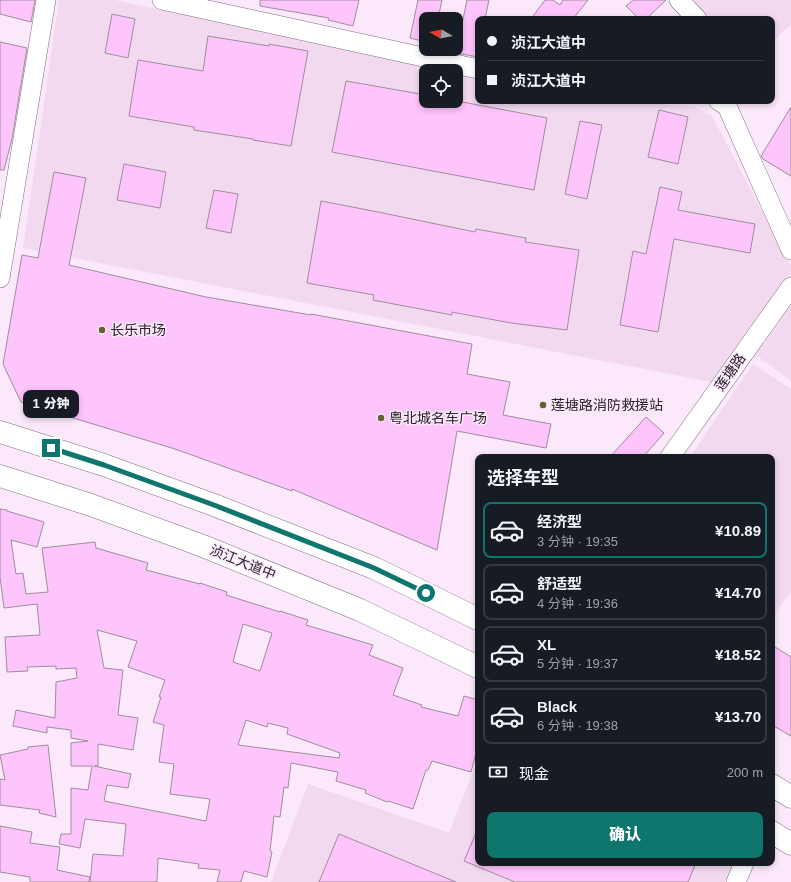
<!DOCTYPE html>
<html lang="zh">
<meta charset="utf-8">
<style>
:root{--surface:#171b24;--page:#20242c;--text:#f1f3f6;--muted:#9ea1a6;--line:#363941;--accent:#0f766e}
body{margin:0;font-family:Helvetica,"Noto Sans SC",sans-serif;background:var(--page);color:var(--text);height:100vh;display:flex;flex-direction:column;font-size:15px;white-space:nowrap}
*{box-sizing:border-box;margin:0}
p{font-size:13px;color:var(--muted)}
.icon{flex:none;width:22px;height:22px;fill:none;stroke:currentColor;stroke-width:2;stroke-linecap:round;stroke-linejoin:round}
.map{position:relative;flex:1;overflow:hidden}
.side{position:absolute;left:475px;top:454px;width:300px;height:412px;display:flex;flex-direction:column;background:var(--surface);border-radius:8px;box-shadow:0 2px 6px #0003}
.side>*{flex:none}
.top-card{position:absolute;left:475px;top:16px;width:300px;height:88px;border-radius:8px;box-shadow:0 2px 6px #0003;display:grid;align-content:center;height:88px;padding:0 12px;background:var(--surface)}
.needle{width:26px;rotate:280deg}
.tools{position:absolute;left:419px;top:12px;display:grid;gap:8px}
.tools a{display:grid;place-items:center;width:44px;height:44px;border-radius:8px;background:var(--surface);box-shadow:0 2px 6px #0003;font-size:20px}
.end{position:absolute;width:18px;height:18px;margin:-9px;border:5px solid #0f766e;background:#fff;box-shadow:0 0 0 2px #fff}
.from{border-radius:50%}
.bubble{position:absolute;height:28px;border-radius:8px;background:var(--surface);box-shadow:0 2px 6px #0003;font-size:13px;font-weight:800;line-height:28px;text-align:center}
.top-card b{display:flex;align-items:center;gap:14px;height:38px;font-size:15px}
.top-card b+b{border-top:1px solid var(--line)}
.top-card i{width:10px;height:10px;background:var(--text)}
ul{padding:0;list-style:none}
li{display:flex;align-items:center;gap:12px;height:56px;margin:0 8px 6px;padding:0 4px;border:2px solid var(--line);border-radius:8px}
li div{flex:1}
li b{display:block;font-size:15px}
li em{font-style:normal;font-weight:800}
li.on{border-color:var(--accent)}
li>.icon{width:36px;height:36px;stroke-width:1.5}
h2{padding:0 12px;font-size:18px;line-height:48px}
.pay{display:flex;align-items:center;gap:10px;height:44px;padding:0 12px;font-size:15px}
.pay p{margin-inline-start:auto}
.primary-button{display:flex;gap:8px;margin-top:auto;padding:8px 12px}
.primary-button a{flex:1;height:46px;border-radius:8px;background:var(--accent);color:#fff;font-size:16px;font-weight:800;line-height:46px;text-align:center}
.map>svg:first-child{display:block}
.built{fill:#f2d9f0}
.building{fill:#fec4fc;stroke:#9f8d9e;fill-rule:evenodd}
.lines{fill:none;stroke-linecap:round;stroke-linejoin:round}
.minor-casing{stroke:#807080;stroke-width:20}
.major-casing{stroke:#807080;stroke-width:23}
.minor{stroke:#fff;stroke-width:19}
.major{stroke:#fff;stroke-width:22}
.route{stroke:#0f766e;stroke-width:5}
.poi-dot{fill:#66602d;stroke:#fbe8fa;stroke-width:1.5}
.labels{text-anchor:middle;stroke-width:3;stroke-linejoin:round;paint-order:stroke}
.poi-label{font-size:14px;fill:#2b242b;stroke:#fbe8fa;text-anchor:start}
.street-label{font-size:14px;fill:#2b242b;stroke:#fbe8fa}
</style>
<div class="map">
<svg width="791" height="882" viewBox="0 0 791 882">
<rect width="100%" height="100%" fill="#fbe8fa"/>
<path class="built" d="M59,0H115L449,71H426V101H456V73L478,77V101H624L695,107L712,116L791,266V272L716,383L23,248Z
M687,0H791V24L772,42V19H703Z
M791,302V381L756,355Z
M753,364L791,389V591L772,619V457H690Z
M478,759V863H733L725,882H271L308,784L449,833Z"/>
<path class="building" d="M0,0H35L31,22L0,14Z
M260,0H359L353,26L328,20L329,18L260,6Z
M418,0H442L438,19H426V42L410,38Z
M467,0H489L485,19H478V57L456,53Z
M545,0H553L560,5L563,0H588L573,19H531Z
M633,0H666L646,19H639L626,6Z
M112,14L135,19L128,58L105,53Z
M208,36L269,46V44L308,51L291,146L253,140V139L194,130V127L129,116L138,60L203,71Z
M0,42L27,48L12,139L4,170H0Z
M346,81L426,95V101H457L547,118L534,190L332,152Z
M791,107V176L763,159L761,156Z
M659,110L688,117L678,164L648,157Z
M580,121L602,125L587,199L565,194Z
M124,164L166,172L160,208L117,200Z
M54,172L86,178L69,265L206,297L311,315V314L472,344L467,374L510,382L503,415L551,424L546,448L457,431L437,550L292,489V491L175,449L21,402L3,364L22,255L38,258Z
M660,187L682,192L678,210L755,224L750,253L674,239L658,332L620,325L633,251L646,254Z
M214,190L238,194L231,233L206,228Z
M321,201L378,212L475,232L476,229L526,238L525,242L579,250L567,330L511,323L452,312V315L373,300L374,295L307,283Z
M646,417L664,433L643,457H610Z
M0,509L7,510V511L44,522L37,547L11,540L16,574L23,573L26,594L48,592L42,548L95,542L96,548L148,563L146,570L200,584V583L227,592L226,595L280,612V611L308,620L306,625L373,645L369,655L403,668L393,695L422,705L421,707L458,716L464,696L478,700V746L471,772L432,761L428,770H426L413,809L388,801L387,802L365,793L366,790L336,781L338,772L291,763L288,788L284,787L280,817L274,816L270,851L272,852L267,877L244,871L241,882H217L220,870L198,868L199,864L158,858L157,882H90L93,854L123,856L126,824L85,819L80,848L59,844L61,834H71V788L88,790L92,766H71V743L88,741L71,738V730L47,727V733L13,726L16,710L55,718L56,682L77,678L76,668L56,669V666L27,667L28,671L7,672L5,637L40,635L37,604L4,608L0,577ZM243,624L272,633L260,671L233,662ZM97,630L137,641L128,667L165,680L159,697H161L153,722L164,725L159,762L174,764L170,794L210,799L206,821L104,801L107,785L128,788L131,774L94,766H98V744L133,750L138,718L118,715L123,670L104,668ZM246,720L267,727L268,723L288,728L287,734L340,753L339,758L238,745Z
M772,645L791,657V736L772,725Z
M48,745L56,817L39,813L40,810L0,805V779L5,780L0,755L28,749V747Z
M0,826L32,832L30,843L60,847L57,870L90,877L89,882H30V877L0,872Z
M478,828V863H696L688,882H515L464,861Z
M339,834L456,882H319Z"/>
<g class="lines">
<g class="minor-casing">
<path id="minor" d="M162,0L478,69
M679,0L697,19
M719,101L727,106L791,250
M0,278L46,0
M670,457L791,287
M736,882L744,863"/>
</g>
<g class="major-casing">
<path id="major" d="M0,432L104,465L214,505L374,568L478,619
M0,476L91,505L203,546L360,610L478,667
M772,785L791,797
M772,832L791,844"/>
</g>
<use href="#minor" class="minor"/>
<use href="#major" class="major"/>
</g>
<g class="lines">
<path class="route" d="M51,448L104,465L214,505L374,568L426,593"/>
</g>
<g class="poi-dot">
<circle cx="102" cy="330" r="4"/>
<circle cx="543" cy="405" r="4"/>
<circle cx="381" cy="418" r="4"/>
</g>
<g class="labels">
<g class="poi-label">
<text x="110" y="335">长乐市场</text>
<text x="551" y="410">莲塘路消防救援站</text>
<text x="389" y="423">粤北城名车广场</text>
</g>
<g class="street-label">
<text transform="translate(730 372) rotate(-55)" y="5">莲塘路</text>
<text transform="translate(243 562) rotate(22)" y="5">浈江大道中</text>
</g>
</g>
</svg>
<div class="tools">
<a><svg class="needle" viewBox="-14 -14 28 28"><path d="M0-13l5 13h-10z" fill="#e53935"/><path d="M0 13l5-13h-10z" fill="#9ea1a6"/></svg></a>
<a><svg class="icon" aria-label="locate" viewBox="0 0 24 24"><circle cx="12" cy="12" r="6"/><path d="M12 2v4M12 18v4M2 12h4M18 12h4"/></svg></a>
</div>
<i class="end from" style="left:426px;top:593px"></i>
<i class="end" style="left:51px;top:448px"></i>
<div class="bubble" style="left:23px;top:390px;width:56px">1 分钟</div>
<div class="top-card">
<b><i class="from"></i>浈江大道中</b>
<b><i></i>浈江大道中</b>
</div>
<section class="side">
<h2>选择车型</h2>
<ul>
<li class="on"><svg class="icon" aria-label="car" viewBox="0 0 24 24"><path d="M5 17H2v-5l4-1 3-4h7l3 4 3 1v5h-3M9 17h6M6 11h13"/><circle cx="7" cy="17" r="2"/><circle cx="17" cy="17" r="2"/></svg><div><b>经济型</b><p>3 分钟 · 19:35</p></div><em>¥10.89</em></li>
<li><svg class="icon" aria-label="car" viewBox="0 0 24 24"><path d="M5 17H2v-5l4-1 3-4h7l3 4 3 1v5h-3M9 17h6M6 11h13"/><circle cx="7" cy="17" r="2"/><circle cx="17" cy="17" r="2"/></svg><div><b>舒适型</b><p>4 分钟 · 19:36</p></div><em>¥14.70</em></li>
<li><svg class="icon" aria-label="car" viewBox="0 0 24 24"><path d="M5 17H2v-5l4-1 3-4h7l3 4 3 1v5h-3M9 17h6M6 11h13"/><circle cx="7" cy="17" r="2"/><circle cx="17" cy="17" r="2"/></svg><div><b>XL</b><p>5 分钟 · 19:37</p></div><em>¥18.52</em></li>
<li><svg class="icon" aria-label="car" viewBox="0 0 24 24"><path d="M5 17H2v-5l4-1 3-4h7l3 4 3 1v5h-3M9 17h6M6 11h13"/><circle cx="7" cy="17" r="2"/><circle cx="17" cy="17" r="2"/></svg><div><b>Black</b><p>6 分钟 · 19:38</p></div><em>¥13.70</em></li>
</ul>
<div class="pay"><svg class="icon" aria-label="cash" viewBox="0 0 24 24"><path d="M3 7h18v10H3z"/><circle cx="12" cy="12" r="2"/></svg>现金<p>200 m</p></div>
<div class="primary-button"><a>确认</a></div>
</section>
</div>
